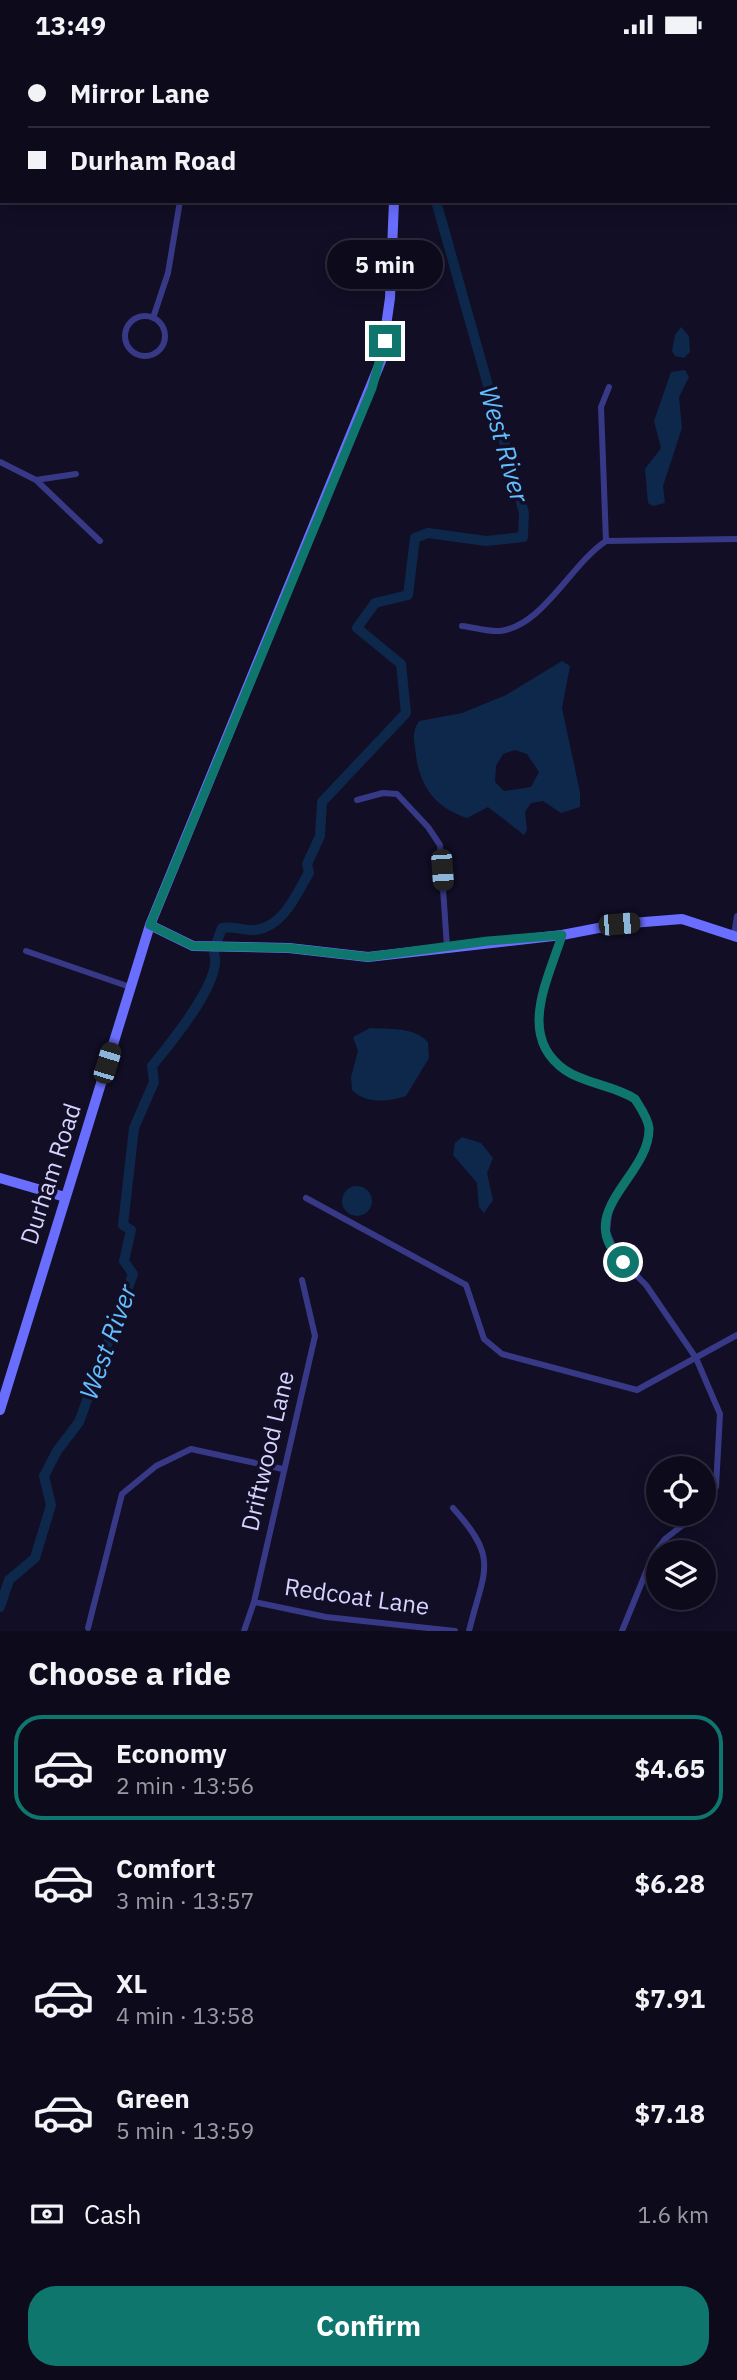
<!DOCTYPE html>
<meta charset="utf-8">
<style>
:root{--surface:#0d0a1c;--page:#1b1829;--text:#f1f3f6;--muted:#9a9aa3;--line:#2d2b3b;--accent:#0f766e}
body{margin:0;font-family:"IBM Plex Sans",sans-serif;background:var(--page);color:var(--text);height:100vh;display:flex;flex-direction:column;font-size:26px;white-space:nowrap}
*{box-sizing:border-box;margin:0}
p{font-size:23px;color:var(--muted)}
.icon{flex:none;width:38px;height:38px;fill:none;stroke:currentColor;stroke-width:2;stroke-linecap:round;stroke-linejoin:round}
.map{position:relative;height:1582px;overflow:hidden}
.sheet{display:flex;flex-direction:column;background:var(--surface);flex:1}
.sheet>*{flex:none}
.banner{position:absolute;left:0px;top:0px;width:738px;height:154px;box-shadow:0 4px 18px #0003,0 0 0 2px var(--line);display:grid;align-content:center;height:154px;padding:0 28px;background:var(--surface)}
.fabs{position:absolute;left:646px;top:1407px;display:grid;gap:14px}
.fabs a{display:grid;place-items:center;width:70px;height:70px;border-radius:50%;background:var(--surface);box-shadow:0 4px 18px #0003,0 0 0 2px var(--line);font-size:35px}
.end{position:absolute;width:32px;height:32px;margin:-16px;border:9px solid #0f766e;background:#fff;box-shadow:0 0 0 4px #fff}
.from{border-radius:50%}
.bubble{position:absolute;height:49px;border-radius:24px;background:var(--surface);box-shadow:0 4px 18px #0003,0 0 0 2px var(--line);font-size:23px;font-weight:700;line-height:49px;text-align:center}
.car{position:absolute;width:21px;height:42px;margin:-21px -10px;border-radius:9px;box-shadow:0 0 5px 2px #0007;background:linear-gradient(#222 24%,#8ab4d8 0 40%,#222 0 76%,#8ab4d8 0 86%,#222 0)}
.banner b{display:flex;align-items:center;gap:24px;height:66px;font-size:26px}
.banner b+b{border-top:2px solid var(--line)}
.banner i{width:18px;height:18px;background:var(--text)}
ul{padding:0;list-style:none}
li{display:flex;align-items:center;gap:21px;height:105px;margin:0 14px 10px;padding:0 14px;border:4px solid transparent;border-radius:28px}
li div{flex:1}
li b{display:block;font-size:26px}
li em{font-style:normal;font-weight:700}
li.on{border-color:var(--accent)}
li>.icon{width:63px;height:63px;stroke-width:1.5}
h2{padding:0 28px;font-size:32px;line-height:84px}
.pay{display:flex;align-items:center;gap:18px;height:77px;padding:0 28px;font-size:26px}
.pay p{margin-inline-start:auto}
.button{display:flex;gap:14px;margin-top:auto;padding:14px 28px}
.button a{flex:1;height:80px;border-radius:28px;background:var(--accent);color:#fff;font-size:28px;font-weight:700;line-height:80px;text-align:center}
.status{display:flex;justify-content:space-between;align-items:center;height:49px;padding:0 35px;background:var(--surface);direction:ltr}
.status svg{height:19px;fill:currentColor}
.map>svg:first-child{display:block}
.water{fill:#0d284b;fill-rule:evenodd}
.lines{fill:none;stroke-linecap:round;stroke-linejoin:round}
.river{stroke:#0d284b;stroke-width:10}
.street{stroke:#383986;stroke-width:6}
.secondary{stroke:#6a6eff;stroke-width:10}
.route{stroke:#0f766e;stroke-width:9}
.labels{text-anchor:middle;stroke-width:7;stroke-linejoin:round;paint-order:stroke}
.street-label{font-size:24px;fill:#d6d3ff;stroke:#110e26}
.water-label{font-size:26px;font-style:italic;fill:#61beff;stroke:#110e26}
</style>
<div class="status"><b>13:49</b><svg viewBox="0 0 49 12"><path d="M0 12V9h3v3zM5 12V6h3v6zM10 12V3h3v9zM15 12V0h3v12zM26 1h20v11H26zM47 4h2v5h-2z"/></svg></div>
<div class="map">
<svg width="737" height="1582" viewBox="0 0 737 1582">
<rect width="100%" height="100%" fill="#110e26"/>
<path class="water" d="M681,278L689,287L690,303L684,309L675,307L672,302L675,286Z
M685,321L689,328L679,348L682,379L663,437L665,454L653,457L648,454L645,420L661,399L654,372L671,323Z
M562,612L570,617L562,659L580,743V758L561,764L543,752L531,754L525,763L527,781L524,786L488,758L467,769C431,757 418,733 415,698C413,688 413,681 419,672L462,664L506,646ZM515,701L527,705L539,723L531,738L504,742L495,733L496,717L503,705Z
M370,979C389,980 415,978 428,993L429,1009L406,1047C388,1053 366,1055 352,1041L351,1028L358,1002L353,988Z
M462,1088L481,1094L493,1109L487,1124L493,1151L484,1164L479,1158L477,1134L453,1106L455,1094Z
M342 1152a15 15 0 1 1 30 0a15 15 0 1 1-30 0Z"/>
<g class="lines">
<path class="river" d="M466,2V0
M217,892L222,879C234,877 245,882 256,881C284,877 296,845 309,824L307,815L320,787L322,753L406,664L401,615L357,579L375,554L408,546L415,489L428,484L486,492L523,488L524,464L436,152
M0,1558L9,1531L35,1509L51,1456L44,1427L57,1402L79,1373L133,1225L124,1212L131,1181L123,1176L134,1079L154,1033L152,1017C169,996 224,931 214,904"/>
<path class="street" d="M241,2L242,0
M603,2L604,0
M125 287a20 20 0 1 1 40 0a20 20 0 1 1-40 0Z
M153,269L168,224L180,152
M0,413L36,431L76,425
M36,431L100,492
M606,492L601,358L609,338
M462,577C473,578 488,583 500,582C543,577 570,516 606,492L737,490
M357,751L383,744L397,745L428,778L440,796L447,898
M562,886C549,929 516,987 565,1021C585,1035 614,1036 635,1050L649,1076L646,1101L610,1155L607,1183L617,1207L646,1236L696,1309L720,1365L716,1438L704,1458
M734,886L737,867
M26,902L130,938
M306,1149L466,1236L484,1290L502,1305L637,1341L737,1286
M453,1459C500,1511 484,1520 469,1582
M254,1553L326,1568L455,1582
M88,1579L122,1445L156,1417L191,1400L283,1420
M244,1582L254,1553L315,1287L302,1231
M622,1582L653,1506L665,1490L697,1465"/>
<path class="secondary" d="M401,2L402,0
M150,876L193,897L289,899L368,908L562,886L619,875L682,870L737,888
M0,1129L65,1148
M0,1361L150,876L381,312L390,249L394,152"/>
</g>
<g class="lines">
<path class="route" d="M385,292L372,339L150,876L193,897L289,899L368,908L488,892L562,886C549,929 516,987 565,1021C585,1035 614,1036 635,1050C640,1058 648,1069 649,1079C650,1128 571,1163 623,1213"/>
</g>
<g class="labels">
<g class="street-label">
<text transform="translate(51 1125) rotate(-72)" y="8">Durham Road</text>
<text transform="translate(268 1402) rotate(-77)" y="8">Driftwood Lane</text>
<text transform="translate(357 1548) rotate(8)" y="8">Redcoat Lane</text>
</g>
<g class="water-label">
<text transform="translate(504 395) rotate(74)" y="9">West River</text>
<text transform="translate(108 1293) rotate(-70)" y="9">West River</text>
</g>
</g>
</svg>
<div class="fabs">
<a><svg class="icon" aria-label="locate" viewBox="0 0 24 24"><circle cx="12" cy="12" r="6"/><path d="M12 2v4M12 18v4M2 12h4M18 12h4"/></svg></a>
<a><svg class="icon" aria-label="layers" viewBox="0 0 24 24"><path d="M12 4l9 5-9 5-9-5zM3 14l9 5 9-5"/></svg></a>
</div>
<i class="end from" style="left:623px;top:1213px"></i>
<i class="end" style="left:385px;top:292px"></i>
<div class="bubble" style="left:327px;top:191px;width:116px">5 min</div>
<i class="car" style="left:442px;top:821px;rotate:176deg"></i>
<i class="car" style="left:619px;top:875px;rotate:85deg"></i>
<i class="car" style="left:107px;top:1014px;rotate:17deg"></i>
<div class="banner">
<b><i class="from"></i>Mirror Lane</b>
<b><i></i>Durham Road</b>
</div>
</div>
<section class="sheet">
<h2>Choose a ride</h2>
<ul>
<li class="on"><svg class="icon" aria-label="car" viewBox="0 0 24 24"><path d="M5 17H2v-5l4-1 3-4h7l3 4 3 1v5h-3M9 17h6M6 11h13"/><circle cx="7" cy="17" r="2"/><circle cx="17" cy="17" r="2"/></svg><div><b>Economy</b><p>2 min · 13:56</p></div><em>$4.65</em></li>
<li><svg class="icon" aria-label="car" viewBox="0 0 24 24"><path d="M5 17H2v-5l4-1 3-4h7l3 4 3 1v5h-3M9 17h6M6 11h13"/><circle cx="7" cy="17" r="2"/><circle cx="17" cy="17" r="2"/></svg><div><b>Comfort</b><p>3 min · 13:57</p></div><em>$6.28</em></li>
<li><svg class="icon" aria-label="car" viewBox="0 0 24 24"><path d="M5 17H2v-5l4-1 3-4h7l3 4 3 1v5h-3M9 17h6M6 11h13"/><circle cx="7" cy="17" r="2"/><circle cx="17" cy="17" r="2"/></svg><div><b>XL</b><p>4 min · 13:58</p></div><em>$7.91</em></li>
<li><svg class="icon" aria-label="car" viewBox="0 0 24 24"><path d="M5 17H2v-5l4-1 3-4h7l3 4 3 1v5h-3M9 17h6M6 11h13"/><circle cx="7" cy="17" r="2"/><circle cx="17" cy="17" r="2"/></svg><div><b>Green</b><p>5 min · 13:59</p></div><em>$7.18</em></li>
</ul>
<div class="pay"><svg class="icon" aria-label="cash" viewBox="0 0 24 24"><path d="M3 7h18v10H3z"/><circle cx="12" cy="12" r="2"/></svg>Cash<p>1.6 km</p></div>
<div class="button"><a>Confirm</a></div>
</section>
